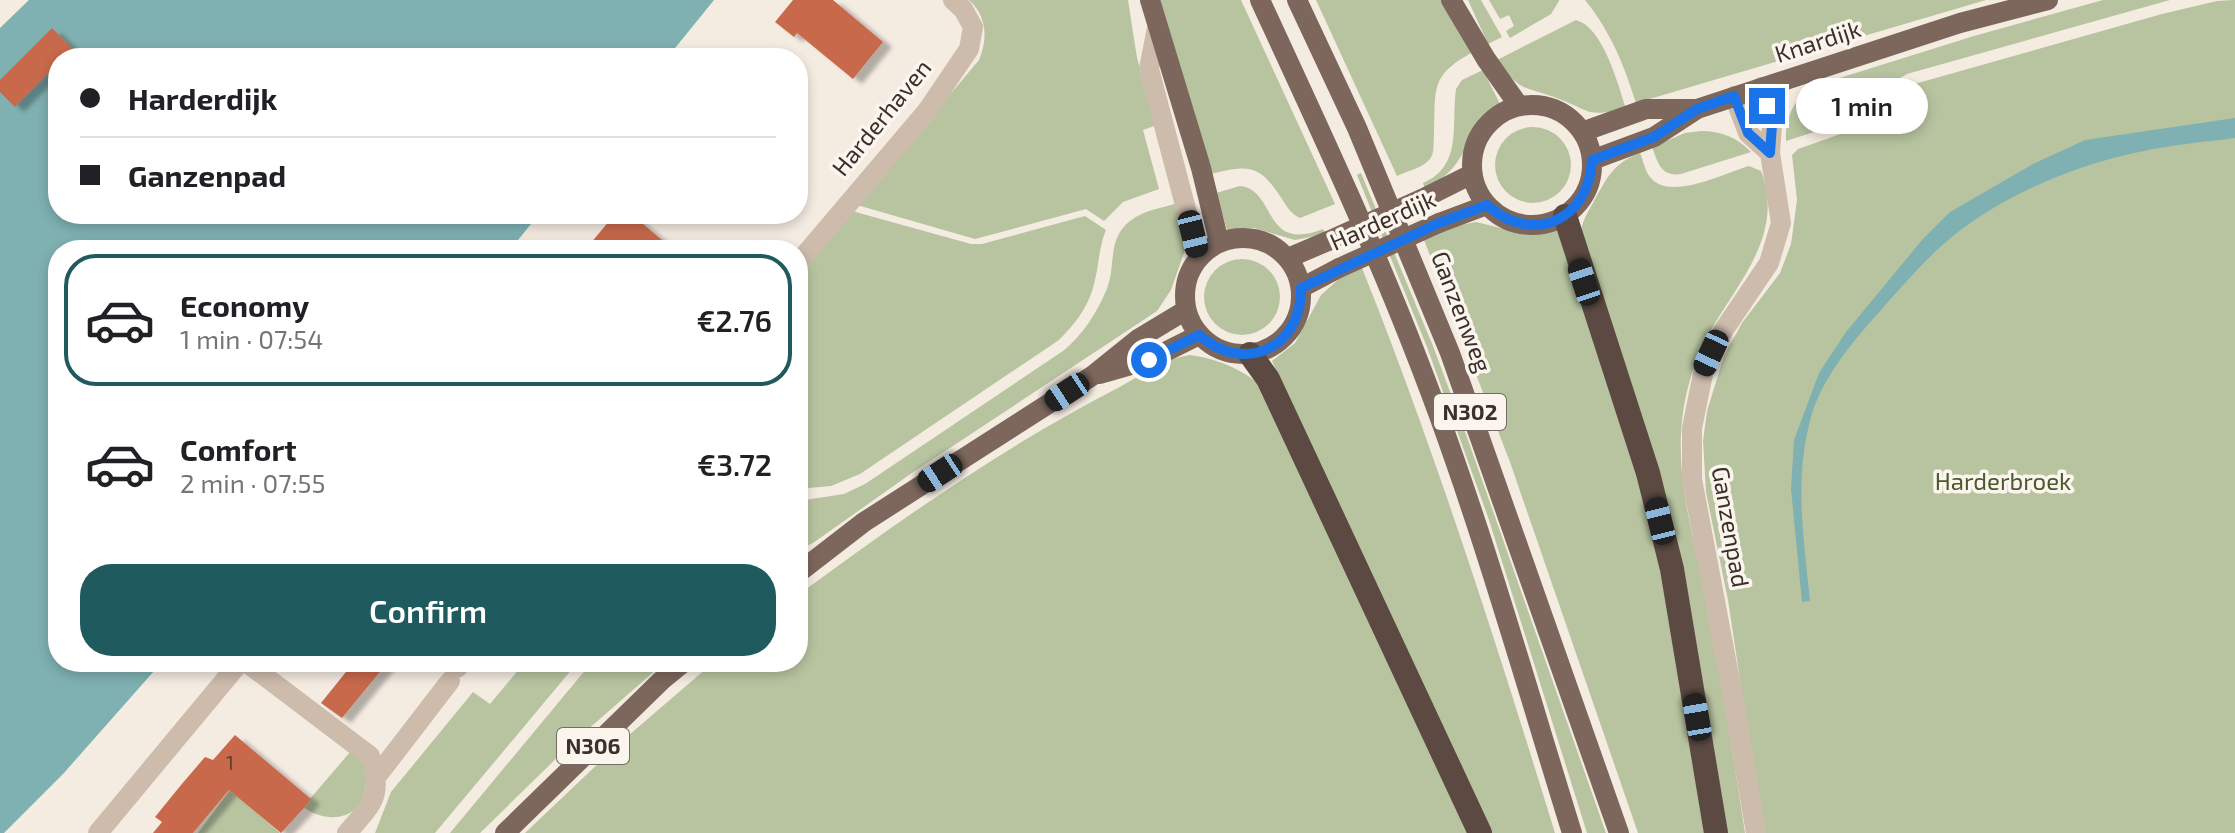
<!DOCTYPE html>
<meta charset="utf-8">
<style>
:root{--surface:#fff;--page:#f6f6f6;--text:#202124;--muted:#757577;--line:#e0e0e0;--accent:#1f5a5e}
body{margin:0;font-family:"Exo 2",sans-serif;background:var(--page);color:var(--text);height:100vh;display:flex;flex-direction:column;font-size:30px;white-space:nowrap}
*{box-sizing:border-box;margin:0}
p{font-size:26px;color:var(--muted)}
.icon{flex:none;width:44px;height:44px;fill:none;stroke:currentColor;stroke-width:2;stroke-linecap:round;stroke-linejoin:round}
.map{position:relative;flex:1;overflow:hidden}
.panel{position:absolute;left:48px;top:240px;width:760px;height:432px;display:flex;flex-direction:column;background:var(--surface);border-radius:32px;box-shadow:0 4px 12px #0003}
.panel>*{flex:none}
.guide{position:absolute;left:48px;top:48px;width:760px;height:176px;border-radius:32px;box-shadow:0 4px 12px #0003;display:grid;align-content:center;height:176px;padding:0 32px;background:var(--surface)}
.end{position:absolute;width:36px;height:36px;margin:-18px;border:10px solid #1a73e8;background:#fff;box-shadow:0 0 0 4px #fff}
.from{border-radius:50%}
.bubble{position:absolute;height:56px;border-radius:28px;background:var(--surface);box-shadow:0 4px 12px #0003;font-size:26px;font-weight:600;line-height:56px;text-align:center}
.car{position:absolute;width:24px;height:48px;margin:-24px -12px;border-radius:10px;box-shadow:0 0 6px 2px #0007;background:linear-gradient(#222 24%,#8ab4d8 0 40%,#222 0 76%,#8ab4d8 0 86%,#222 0)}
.guide b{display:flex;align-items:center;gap:28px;height:76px;font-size:30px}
.guide b+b{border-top:2px solid var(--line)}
.guide i{width:20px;height:20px;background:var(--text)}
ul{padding:14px 0 0;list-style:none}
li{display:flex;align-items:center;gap:24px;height:132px;margin:0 16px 12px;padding:0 16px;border:4px solid transparent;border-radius:32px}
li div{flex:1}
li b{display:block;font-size:30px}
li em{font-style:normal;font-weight:600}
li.on{border-color:var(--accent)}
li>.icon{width:72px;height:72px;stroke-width:1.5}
.primary-button{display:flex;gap:16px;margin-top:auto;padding:16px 32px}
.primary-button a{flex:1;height:92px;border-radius:32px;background:var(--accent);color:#fff;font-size:32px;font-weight:600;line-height:92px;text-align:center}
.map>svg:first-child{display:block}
.green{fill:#b8c4a0}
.water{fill:#7fb0b2}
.building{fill:#c8694b;filter:url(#shadow)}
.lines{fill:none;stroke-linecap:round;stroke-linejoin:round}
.minor{stroke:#cdbbac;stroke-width:20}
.major{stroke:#7d675c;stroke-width:20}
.highway{stroke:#5c4a42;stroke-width:24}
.major-bridge{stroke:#7d675c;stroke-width:20}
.route{stroke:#1a73e8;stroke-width:10}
.labels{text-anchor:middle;stroke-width:7;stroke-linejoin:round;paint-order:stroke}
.number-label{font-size:20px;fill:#5e3e33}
.shield{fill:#fbf5ee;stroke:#756b66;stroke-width:2}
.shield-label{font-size:22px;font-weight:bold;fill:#3b302b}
.street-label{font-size:24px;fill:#3b302b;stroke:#fbf5ee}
.park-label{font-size:24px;fill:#4a5a2e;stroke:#fbf5ee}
</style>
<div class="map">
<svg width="2235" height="833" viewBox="0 0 2235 833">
<defs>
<filter id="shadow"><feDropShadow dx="9" dy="5" stdDeviation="2" flood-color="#0004"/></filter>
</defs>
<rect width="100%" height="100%" fill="#f4ebe1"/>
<path class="green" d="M969,0H1128L1137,58L1157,125L1143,130L1159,189L1123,202L1104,221L1086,209L975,239L857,205L979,60C988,39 987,16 969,0Z
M1160,0H1241L1335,204L1300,218C1291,214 1287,207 1282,199C1260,165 1250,164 1211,174Z
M1316,0H1442L1473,52C1429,76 1436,89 1434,135C1433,143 1435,152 1430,159C1423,168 1407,171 1397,176Z
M1468,0H1481L1502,37L1488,44Z
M1489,0H1559V1L1551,14L1510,38L1506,31L1514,26L1509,15L1500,19Z
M1585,0H1986L1636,103C1624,65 1611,32 1585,0Z
M2103,0H2170L1907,74L1878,91L1857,112L1839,124L1786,141C1785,117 1794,99 1814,86L1974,36Z
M2235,0V833H1763L1728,600L1706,492L1703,441L1707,411L1724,356L1742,323L1780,273L1791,244L1797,200L1792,155L1798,149L1849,131L1892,95L1918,83L2162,14L2217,1Z
M1576,20C1603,27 1618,84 1626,109C1586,117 1593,112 1559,99C1523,85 1522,94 1497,60Z
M1483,70L1500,104C1470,122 1472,147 1451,170C1444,178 1434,183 1425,188L1423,183C1463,166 1451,126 1456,89L1462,80Z
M1495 165a38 38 0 1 1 76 0a38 38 0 1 1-76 0Z
M1701,131C1721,131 1737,137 1751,152L1681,174C1661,177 1658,163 1652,147L1685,133Z
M1640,153C1643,160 1645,171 1650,177C1669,202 1725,173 1749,166L1761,171C1786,236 1735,285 1707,337C1696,358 1688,383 1684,406C1673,471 1692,529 1705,592C1720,672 1733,753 1745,833H1724L1581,231C1583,219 1588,212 1594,201C1607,178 1613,163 1640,153Z
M1361,173L1433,346L1468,440L1606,833H1587L1489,520L1427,347L1357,175Z
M1240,186C1277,190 1262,253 1323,229L1325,234L1295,240L1254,228L1227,230L1216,193Z
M1178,203L1185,250L1171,290L1157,311L909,475L813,543L798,550V501L844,494L865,484L1063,351C1083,335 1097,312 1106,291C1117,266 1106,240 1130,221C1144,210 1162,208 1178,203Z
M852,211L971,244H982L1085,216L1106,230C1099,247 1099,263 1095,280C1090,305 1076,323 1059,340L860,474L831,486L798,489V277Z
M1476,222L1525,234L1557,230C1599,342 1639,457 1662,574C1679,660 1692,747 1707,833H1638L1510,462L1424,240L1454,226Z
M1204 297a38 38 0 1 1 76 0a38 38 0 1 1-76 0Z
M1362,268C1436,453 1496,642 1555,833H1489L1272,361L1295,343L1321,295L1341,277Z
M1190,355C1214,358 1243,369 1261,386L1470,833H525L622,741L714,662H798V595C899,521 1000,449 1112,391C1136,379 1162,359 1190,355Z
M525,662H578L435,833H375L391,792L473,692L490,704Z
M592,662H665L570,745L480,833H450Z
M351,751C355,755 361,760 364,766C367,772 367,778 366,785C363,820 328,825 303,807Z
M230,790L280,833H198Z"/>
<path class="water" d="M29,0H714L667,58H58V214H539L510,250H58V662H162L63,774L4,833H0V28Z
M2235,118V138C2203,142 2170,145 2139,152C2076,165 2003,195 1953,236C1926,258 1904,284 1881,310C1853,341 1820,380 1810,421C1794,481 1804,541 1810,601L1802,602L1791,489L1794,440L1819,373L1846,332L1922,240L1950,212L2033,164L2085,140Z"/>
<path class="building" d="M793,0H833L883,42L853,79L797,33L794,37L775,22Z
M52,28L73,49L63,58H58V63L15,107L0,92V80Z
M615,214H631L674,250H585Z
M354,662H388L342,718L321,703Z
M235,735L311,799L304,808L281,833L229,790L193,833H153L162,822L155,817L181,785L205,757L213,760Z"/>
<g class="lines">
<path class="minor" d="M1158,23L1149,69L1199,258
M1734,96L1748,133L1770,153
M798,263L927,111L969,49L973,27L963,9L953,0
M246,662L370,756C384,796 372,804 347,833
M457,668L462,662
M377,776L450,681
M98,833L240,662
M1756,833L1734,702L1692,479V428L1704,369L1719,337L1769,263L1781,223L1770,153L1772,125L1761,87"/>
<path class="major" d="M1150,0L1201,168L1219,242
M1260,0C1315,119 1371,238 1418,360C1478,514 1523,675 1572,833
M1297,0L1357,128L1450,353L1619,833
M1451,0L1486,59L1519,106
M1472 165a60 60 0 1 1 120 0a60 60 0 1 1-120 0Z
M1582,132L1646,109H1697
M1592,160L1654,137L1697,109L1960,23L2048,0
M1428,196L1472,174
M1439,223L1487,205
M1185 296a58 58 0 1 1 116 0a58 58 0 1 1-116 0Z
M1288,258L1328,241
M1301,288L1339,268
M1100,374L1149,360L1199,335
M798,573L864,522L1092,376L1138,339L1186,310
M505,833L662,680L684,662"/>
<path class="highway" d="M1565,216L1648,473L1672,569L1716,833
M1250,354L1268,379L1290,426L1480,833"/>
<path class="major-bridge" d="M1328,241L1428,196
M1339,268L1439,223"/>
</g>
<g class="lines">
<path class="route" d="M1149,360L1199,335C1244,375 1302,348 1301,288L1439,223L1487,205C1533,246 1589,220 1592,160L1654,137L1697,109L1734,96L1748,133L1770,153L1772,125L1767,106"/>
</g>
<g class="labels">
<g class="number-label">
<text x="230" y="770">1</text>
</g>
<g class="shield">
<rect x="1434" y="394" width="72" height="36" rx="6"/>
<rect x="557" y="728" width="72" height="36" rx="6"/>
</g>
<g class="shield-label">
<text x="1470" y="420">N302</text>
<text x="593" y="754">N306</text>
</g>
<g class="street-label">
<text transform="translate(1818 42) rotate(-18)" y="8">Knardijk</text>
<text transform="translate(882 118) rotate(-51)" y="8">Harderhaven</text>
<text transform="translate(1383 221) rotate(-24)" y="8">Harderdijk</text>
<text transform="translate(1461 312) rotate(69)" y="8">Ganzenweg</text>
<text transform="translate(1730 527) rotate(80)" y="8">Ganzenpad</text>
</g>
<g class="park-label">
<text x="2003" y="490">Harderbroek</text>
</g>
</g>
</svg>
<i class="end from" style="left:1149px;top:360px"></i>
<i class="end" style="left:1767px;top:106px"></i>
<div class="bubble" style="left:1796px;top:78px;width:132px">1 min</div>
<i class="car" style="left:1193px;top:234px;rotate:166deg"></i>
<i class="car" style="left:1584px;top:282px;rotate:342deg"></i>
<i class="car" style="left:1711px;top:353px;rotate:205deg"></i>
<i class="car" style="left:1067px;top:392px;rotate:237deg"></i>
<i class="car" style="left:940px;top:473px;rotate:237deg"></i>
<i class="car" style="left:1660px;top:521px;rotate:346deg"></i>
<i class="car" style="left:1697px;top:717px;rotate:350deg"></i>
<div class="guide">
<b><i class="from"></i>Harderdijk</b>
<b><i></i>Ganzenpad</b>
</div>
<section class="panel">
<ul>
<li class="on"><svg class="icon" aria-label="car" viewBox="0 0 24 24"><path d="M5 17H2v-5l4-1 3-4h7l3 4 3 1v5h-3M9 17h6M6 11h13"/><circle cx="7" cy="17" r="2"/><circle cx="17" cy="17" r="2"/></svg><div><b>Economy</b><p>1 min · 07:54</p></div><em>€2.76</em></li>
<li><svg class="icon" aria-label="car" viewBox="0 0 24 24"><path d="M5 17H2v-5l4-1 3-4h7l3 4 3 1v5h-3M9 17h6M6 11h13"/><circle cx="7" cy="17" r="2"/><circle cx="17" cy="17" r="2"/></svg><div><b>Comfort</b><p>2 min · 07:55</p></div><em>€3.72</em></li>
</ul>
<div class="primary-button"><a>Confirm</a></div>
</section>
</div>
